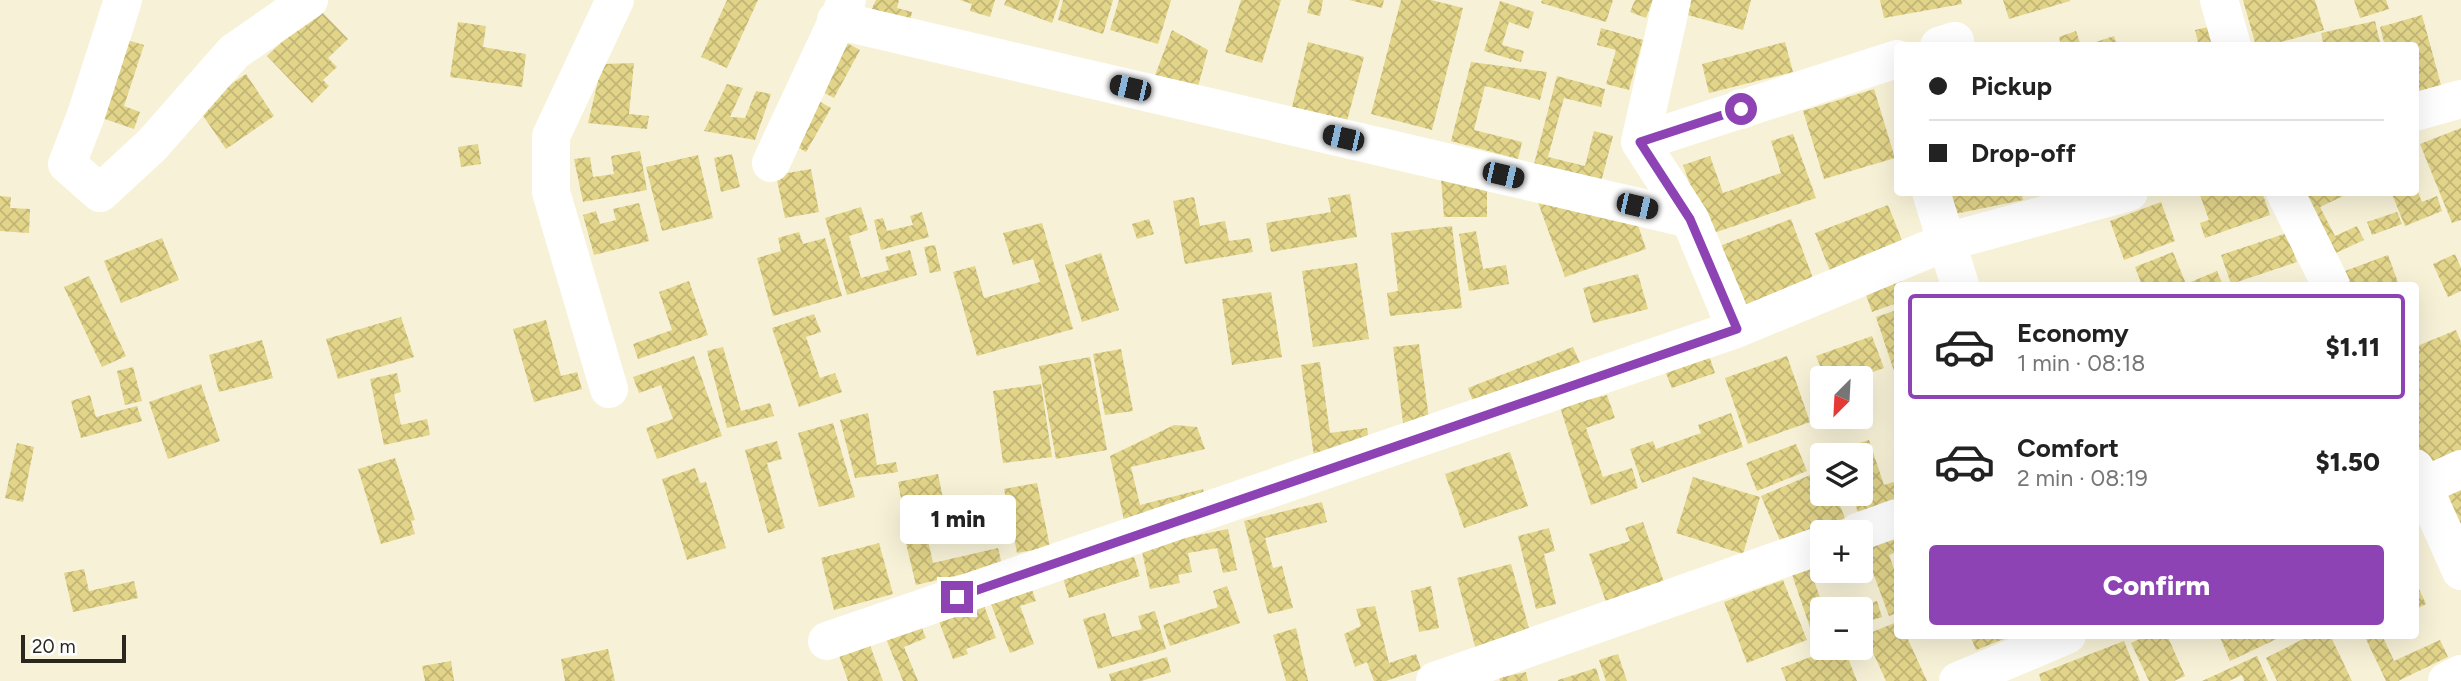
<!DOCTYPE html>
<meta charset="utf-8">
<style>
:root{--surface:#fff;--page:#f6f6f6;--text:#222;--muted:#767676;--line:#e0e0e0;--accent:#8e43b5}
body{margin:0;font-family:Figtree,sans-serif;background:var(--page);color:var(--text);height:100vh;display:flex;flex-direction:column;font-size:26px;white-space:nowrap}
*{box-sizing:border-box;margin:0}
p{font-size:23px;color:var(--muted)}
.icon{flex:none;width:38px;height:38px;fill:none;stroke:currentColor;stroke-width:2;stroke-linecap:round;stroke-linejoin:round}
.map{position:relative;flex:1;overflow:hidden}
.panel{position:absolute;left:1894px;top:282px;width:525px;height:357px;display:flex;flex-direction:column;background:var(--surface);border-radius:7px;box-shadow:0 7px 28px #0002}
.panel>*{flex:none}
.hud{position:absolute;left:1894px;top:42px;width:525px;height:154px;border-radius:7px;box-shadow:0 7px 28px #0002;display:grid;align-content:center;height:154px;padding:0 35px;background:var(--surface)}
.needle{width:46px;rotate:204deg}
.tools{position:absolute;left:1810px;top:366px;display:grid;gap:14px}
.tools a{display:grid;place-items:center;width:63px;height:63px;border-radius:7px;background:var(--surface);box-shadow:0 7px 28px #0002;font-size:35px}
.scale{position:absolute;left:21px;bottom:18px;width:105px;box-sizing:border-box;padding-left:7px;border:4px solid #2a281e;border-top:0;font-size:19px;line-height:24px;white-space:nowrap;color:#2a281e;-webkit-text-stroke:5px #fefefe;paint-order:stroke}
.end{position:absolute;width:32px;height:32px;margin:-16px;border:9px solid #8e43b5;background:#fff;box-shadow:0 0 0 4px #fff}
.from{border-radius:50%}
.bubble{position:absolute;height:49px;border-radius:7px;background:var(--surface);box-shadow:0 7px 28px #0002;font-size:23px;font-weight:800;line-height:49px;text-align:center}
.car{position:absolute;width:21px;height:42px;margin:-21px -10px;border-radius:9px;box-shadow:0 0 5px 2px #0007;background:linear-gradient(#222 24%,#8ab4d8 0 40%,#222 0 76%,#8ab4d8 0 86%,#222 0)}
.hud b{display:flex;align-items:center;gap:24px;height:66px;font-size:26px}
.hud b+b{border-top:2px solid var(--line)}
.hud i{width:18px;height:18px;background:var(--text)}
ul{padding:12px 0 0;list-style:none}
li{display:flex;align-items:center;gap:21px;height:105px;margin:0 14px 10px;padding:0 21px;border:4px solid transparent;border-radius:7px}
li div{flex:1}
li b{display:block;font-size:26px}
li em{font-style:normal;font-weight:800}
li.current{border-color:var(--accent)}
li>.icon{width:63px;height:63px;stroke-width:1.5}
.button{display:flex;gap:14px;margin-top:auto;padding:14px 35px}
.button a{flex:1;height:80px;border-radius:7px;background:var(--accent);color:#fff;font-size:28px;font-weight:800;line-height:80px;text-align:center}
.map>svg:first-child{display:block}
.building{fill:url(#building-cross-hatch)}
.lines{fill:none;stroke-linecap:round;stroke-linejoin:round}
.street{stroke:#fff;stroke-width:38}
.route{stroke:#8e43b5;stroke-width:9}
</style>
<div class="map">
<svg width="2461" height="681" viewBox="0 0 2461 681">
<defs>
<pattern id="building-cross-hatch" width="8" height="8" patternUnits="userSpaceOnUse" patternTransform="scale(1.75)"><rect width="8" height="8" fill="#e2d489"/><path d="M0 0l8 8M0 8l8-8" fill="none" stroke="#c2b676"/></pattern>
</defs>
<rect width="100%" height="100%" fill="#f7f2d7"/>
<path class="building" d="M727,0H758L727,68L701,57Z
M876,0H899L897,8L912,12L908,29L868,17Z
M960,0H995L990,17L970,11L972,4Z
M1006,0H1060L1052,23L1004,5Z
M1063,0H1113L1103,34L1058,20Z
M1119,0H1171L1158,44L1110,30Z
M1241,0H1281L1262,63L1225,52Z
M1310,0H1323L1320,16L1307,13Z
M1349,0H1384L1382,8Z
M1401,0H1431L1463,8L1432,130L1371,114Z
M1542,0H1613L1606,22L1541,3Z
M1635,0H1653L1646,18L1630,12Z
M1688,0H1751L1743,30L1684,14Z
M1880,0H1961L1962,4L1884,18Z
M2003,0H2070V1L2009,19Z
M2243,0H2315L2324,30L2267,46H2256Z
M2354,0H2386L2389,9L2360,18Z
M1500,1L1534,12L1529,29L1509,22L1502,45L1524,51L1521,62L1484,51Z
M318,8L348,39L328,58L337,67L323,80L329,86L312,103L267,56Z
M2422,15L2441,85L2415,92V46H2385L2380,27Z
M2375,21L2380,42L2365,46H2324L2321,33Z
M458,22L486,26L483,47L526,54L522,87L450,77Z
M2217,25L2223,46H2199L2195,30Z
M1601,28L1643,40L1629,90L1606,84L1616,50L1597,45Z
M1172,30L1208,50L1197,90L1154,78Z
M2076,31L2081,46H2061L2059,37Z
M2114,36L2117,46H2087V45Z
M124,39L144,45L124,106L140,112L134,129L99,117Z
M1308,42L1364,57L1347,121L1292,107Z
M1785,42L1793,72L1709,93L1702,64Z
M847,43L860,50L834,98L821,91Z
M1471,62L1547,72L1540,100L1485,86L1474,130L1522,142L1518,159L1451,141Z
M634,63L629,114L649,116L647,129L588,123L602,64Z
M246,74L274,116L226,149L197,107Z
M1557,76L1605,89L1601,107L1564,98L1548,157L1585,166L1594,131L1613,136L1600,186L1533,168Z
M727,84L743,88L730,117L745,118L756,91L771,94L755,140L704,131Z
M1874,89L1895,158L1824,179L1803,111Z
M817,100L831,108L806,152L792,144Z
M2461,128V220L2452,223L2420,144Z
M1793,134L1816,198L1708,235L1683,165L1710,156L1723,193L1781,173L1771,141Z
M478,144L481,164L461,167L458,147Z
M640,151L647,190L583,202L574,159L590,157L593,177L614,174L611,156Z
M732,154L740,187L721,192L714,158Z
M698,155L713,218L662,231L646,167Z
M811,169L819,212L785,218L776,175Z
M1441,179L1487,188V217H1444Z
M2415,185L2422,202L2437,196L2442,211L2405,226L2391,192H2415Z
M1951,192H2021L2023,200L1945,216Z
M2199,192H2262L2270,215L2205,238L2200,223L2209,220Z
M2294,192H2341L2343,196L2320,207L2335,236L2357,226L2364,240L2325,258Z
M1350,194L1357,237L1271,252L1266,223L1331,212L1328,198Z
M1535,194L1634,213L1646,249L1565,277Z
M0,196L11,197L10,208L30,209L29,233L0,231Z
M1194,197L1200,226L1225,221L1229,241L1250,238L1253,252L1185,264L1173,201Z
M2161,202L2175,241L2124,260L2110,221Z
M639,203L649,241L594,255L583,215L596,211L600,224L616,220L613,209Z
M1888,205L1905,248L1832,276L1815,233Z
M861,207L868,230L849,236L861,278L889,270L885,257L910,250L917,275L847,295L825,218Z
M922,212L929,237L881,250L874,220L883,218L887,231L913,225L910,216Z
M2397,212L2402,224L2372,235L2367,222Z
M1149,219L1154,234L1137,239L1132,224Z
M1791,219L1814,281L1733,311L1709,250Z
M1042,223L1073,329L977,356L953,272L975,266L984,298L1040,282L1033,259L1013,265L1003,233Z
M1452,226L1462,308L1390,316L1387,293L1398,291L1391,233Z
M1476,231L1483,269L1506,265L1509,284L1469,291L1459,234Z
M799,232L803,244L825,238L842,296L773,316L757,258L781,251L778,238Z
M2287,233L2297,262L2231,284L2221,255Z
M162,238L179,280L121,303L104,261Z
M935,245L941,271L930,273L924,247Z
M2173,252L2186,284L2217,271L2223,285H2142L2135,267Z
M1101,253L1119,310L1082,322L1065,265Z
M2455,254L2461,268V291L2448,297L2433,264Z
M2388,255L2399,285H2350L2345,271Z
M1357,263L1369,339L1313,347L1302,271Z
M1638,274L1648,309L1593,323L1583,288Z
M89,276L126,356L102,367L64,287Z
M1900,279L1903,285H1897V303L1872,312L1865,292Z
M689,281L708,335L638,359L633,344L672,330L659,292Z
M1271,292L1282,357L1232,365L1222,299Z
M1897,310V370L1894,371L1876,317Z
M814,314L821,332L806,337L820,378L835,373L842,392L799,407L772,328Z
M401,317L414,357L338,379L326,339Z
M546,320L561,376L577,372L582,389L534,402L513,329Z
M2456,330L2461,342V458L2428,472L2415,442V347Z
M1872,336L1884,368L1856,378H1825L1816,356Z
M262,340L273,378L219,392L209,355Z
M1419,344L1430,426L1404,430L1393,347Z
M723,347L741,411L770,403L774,416L727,428L707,351Z
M1573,347L1580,363L1474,404L1468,388Z
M1121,349L1133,411L1105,415L1093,354Z
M1707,350L1715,373L1672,388L1663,366Z
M694,356L722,436L657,459L646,428L673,419L661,385L639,393L633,377Z
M1787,356L1810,422L1748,444L1725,378Z
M1090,357L1107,450L1056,459L1039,366Z
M1320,362L1330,433L1367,428L1370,448L1314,456L1301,365Z
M133,367L142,401L125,405L117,371Z
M397,373L401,392L394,394L401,425L427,419L430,435L384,445L370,379Z
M201,384L220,441L168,459L149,402Z
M1041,384L1052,457L1003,463L993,391Z
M90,395L96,417L137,406L142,421L81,438L71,401Z
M1607,395L1615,418L1586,428L1603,477L1632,468L1638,488L1591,505L1560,407Z
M868,413L877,465L896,462L898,472L855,478L840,420Z
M1731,413L1743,447L1642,483L1630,449L1653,441L1656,449L1701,433L1698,425Z
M833,423L855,497L819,507L798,433Z
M1174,425L1197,427L1205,449L1131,467L1140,505L1203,489L1207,506L1125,525L1110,456Z
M1869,440L1884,485L1897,481V499L1858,512L1851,494H1860V455H1839L1837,450Z
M777,441L782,459L767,463L785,528L768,533L745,450Z
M17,443L34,447L23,502L5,498Z
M1796,444L1807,471L1757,491L1746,463Z
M1510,452L1528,506L1464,528L1445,474Z
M395,458L415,520L411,521L415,534L381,544L358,469Z
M695,468L700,483L706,482L726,548L687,560L662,479Z
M1822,470V494H1835L1845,518L1782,545L1761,496Z
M938,474L947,518L906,526L898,482Z
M1693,477L1760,497L1743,554L1676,533Z
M1037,483L1050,547L1017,553L1004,489Z
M2461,484V524L2438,493Z
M1322,502L1327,522L1265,538L1273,568L1282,566L1293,608L1268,614L1244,521Z
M1643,522L1664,582L1606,602L1589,554L1630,541L1625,528Z
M925,527L933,563L998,548L1002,565L916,585L903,531Z
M1549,528L1555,551L1544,554L1556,604L1536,609L1518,536Z
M1228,529L1237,570L1223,573L1217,548L1188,553L1192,572L1178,575L1180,583L1150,589L1141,547Z
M1897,530V552L1889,555L1897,577V613L1889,616L1862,543Z
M879,543L893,594L834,610L821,558Z
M1134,557L1140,576L1069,598L1063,578Z
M1822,558V570L1835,571L1813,578L1824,609H1822V637L1814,639L1790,569Z
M1511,564L1532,639L1477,654L1457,578Z
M84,569L89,591L134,581L138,598L73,612L64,573Z
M1783,580L1807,640L1747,663L1724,602Z
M1030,584L1036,601L1020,606L1034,644L1010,653L989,599Z
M1227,586L1240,623L1170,646L1163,625L1218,607L1213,591Z
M1431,586L1439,628L1419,632L1411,591Z
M2419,589L2426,604L2415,610V591Z
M982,600L996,638L966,649L968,654L953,659L937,616Z
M1877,601L1882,617L1860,624V609L1855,608Z
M1375,606L1389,663L1416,654L1421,669L1386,681H1374L1367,662L1355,667L1344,634L1361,626L1356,609Z
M1155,611L1166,649L1098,669L1083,619L1105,613L1112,637L1142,629L1138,616Z
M1897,622V635H1906L1927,681H1886L1865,635Z
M920,623L926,638L904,647L918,681H903L885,636Z
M1296,628L1308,681H1286L1273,635Z
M1970,635H2014L1976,650Z
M2148,635H2167L2185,676L2174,681H2149L2131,643Z
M2219,635H2285L2230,661Z
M2311,635H2330L2352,681H2277L2266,658Z
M2364,635H2382L2394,661L2440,640L2448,657L2398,681H2386Z
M867,637L883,681H848L836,647Z
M2124,641L2140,681H2041L2039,674Z
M1835,648H1844L1857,681H1786L1781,668Z
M608,649L615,681H565L561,659Z
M1618,654L1627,681H1606L1599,660Z
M2257,656L2268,681H2244L2242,675L2229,681H2202Z
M1167,657L1171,672L1141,681H1111L1109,674Z
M451,661L454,681H425L422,666Z
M1596,668L1600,681H1558V680Z
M1526,672L1528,681H1500L1499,678Z"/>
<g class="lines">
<path class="street" d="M123,0L86,115L67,164L100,193L152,145L234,52L309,0
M1672,0L1640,142L1690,219L1736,329
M2219,0L2232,46
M836,20L1690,219
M1939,46L1955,41
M2415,112L2461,99
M1640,142L1897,59
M771,163L847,0
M1931,192L1960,285
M2285,192L2331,285
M609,389L551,192V136L615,0
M2415,468L2461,571
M2415,490L2461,469
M1858,532L1897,518
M827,641L1736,329L1946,242L2129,192
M1435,681L1822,545
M1958,681L2067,635
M2447,681L2461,674"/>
</g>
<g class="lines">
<path class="route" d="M957,597L1737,329L1690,219L1640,142L1741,109"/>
</g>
</svg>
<div class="tools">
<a><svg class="needle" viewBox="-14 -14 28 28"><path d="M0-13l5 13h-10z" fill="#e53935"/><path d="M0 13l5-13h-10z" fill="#767676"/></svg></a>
<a><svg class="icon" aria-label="layers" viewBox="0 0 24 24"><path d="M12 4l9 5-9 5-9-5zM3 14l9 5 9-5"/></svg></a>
<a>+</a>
<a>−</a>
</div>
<div class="scale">20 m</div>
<i class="end from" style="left:1741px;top:109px"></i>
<i class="end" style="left:957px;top:597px"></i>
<div class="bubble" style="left:900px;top:495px;width:116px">1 min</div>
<i class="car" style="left:1130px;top:88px;rotate:283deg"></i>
<i class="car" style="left:1343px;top:138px;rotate:283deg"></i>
<i class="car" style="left:1503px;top:175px;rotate:103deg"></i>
<i class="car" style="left:1637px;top:206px;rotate:103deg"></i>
<div class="hud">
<b><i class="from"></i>Pickup</b>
<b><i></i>Drop-off</b>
</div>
<section class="panel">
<ul>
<li class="current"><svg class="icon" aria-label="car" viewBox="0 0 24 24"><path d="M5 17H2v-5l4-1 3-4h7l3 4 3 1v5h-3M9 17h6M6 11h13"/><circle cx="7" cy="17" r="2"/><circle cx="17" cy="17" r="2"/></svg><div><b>Economy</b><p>1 min · 08:18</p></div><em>$1.11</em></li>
<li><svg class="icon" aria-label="car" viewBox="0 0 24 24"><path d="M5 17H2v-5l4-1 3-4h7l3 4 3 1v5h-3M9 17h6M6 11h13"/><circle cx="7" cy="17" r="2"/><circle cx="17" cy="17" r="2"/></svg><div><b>Comfort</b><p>2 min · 08:19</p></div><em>$1.50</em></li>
</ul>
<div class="button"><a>Confirm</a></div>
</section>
</div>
